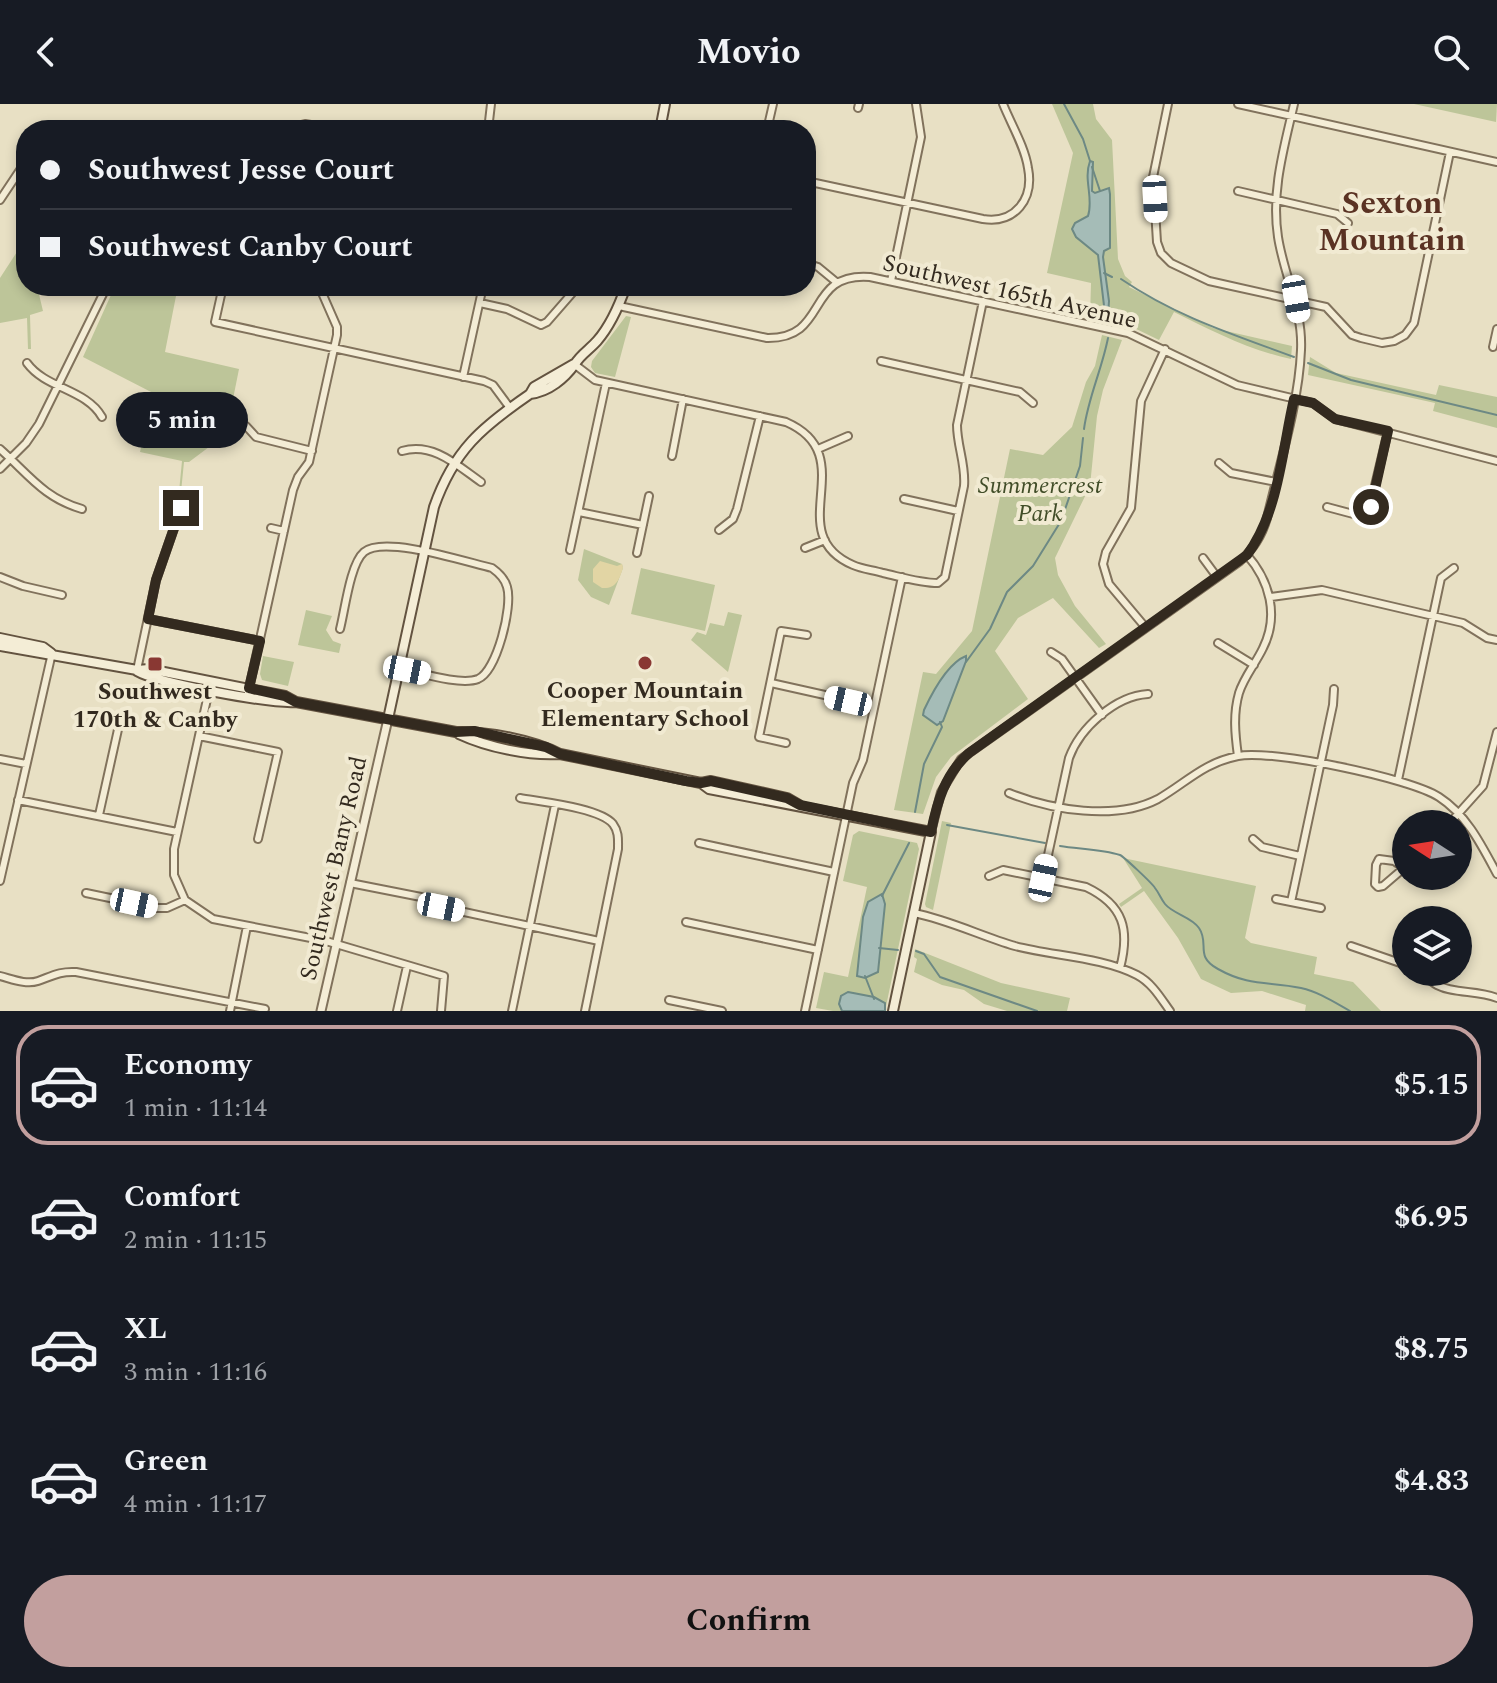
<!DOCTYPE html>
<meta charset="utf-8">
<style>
:root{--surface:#171b24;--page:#242831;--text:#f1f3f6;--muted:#9ea1a6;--line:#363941;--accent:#c29f9e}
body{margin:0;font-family:Spectral,serif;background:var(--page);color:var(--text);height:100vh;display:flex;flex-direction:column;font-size:30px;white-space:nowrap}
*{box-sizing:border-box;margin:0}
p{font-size:26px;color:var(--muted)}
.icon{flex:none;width:44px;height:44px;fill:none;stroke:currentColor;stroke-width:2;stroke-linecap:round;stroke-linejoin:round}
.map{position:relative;height:907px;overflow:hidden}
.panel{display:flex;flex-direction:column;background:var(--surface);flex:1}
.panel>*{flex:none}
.hud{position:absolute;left:16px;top:16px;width:800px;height:176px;border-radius:32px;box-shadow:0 4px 12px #0003;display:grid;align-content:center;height:176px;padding:0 24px;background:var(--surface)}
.needle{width:52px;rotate:282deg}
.controls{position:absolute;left:1392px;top:706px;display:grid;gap:16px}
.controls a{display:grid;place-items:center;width:80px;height:80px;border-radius:50%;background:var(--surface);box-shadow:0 4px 12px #0003;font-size:40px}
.end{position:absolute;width:36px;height:36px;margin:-18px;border:10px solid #332a1f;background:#fff;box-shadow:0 0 0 4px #fff}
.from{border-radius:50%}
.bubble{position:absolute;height:56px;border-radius:28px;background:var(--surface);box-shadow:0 4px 12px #0003;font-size:26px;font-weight:700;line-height:56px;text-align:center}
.car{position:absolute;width:24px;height:48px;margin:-24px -12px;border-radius:10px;box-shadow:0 0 6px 2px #0007;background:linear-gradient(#fff 24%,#345 0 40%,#fff 0 76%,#345 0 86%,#fff 0)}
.hud b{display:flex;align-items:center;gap:28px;height:76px;font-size:30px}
.hud b+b{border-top:2px solid var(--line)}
.hud i{width:20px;height:20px;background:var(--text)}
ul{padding:14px 0 0;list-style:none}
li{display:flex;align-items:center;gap:24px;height:120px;margin:0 16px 12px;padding:0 8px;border:4px solid transparent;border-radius:32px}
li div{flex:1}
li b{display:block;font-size:30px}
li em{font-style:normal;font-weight:700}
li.current{border-color:var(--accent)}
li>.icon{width:72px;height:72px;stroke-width:1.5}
.primary-button{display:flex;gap:16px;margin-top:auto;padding:16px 24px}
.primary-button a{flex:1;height:92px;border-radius:48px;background:var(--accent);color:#111;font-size:32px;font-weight:700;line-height:92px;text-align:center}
header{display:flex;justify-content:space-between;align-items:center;height:104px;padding:0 24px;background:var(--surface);font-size:36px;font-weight:700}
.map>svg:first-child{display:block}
.green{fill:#bdc599}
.sand{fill:#e2d5a4}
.water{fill:#a5bcb7;stroke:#6d8984;stroke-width:2}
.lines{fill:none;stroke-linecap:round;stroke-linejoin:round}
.stream{stroke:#6d8984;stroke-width:2}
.minor-casing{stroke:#81725c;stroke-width:10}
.tertiary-casing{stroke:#81725c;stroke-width:11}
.secondary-casing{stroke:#635340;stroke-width:12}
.minor{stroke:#f4edd6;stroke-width:6}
.tertiary{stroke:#f4edd6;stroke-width:7}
.secondary{stroke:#f4edd6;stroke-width:8}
.route{stroke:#332a1f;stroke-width:10}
.poi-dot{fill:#893833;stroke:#f1ead2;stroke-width:3}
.labels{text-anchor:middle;stroke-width:8;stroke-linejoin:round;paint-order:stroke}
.street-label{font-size:24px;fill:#332a1f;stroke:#f1ead2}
.park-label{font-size:24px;font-style:italic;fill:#414d28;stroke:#f1ead2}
.poi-label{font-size:24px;font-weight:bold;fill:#332a1f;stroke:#f1ead2}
.district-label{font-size:32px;font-weight:bold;fill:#5a3223;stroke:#f1ead2}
</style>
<header><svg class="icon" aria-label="back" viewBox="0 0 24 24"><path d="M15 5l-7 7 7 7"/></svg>Movio<svg class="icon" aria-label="search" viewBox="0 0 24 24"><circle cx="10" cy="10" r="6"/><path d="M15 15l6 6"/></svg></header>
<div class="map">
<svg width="1497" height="907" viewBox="0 0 1497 907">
<rect width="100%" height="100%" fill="#e8e0c4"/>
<path class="green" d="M1052,0H1093L1096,15L1112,36L1118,155L1125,172L1132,178L1129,183L1213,224L1292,242L1291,255C1249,246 1212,227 1174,208L1159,236L1130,222L1090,213L1091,179L1047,169L1073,49Z
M1414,0H1497L1496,18Z
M26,134V182H37L43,207L30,211L31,245H28L27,214L0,219V174Z
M115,182H133L176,192L165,248L239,265L231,305L234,310L229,318V328L189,358H184L181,388H179L182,357L140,348L153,289L83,253Z
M626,212L631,213L615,273L595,269L591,263L592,257Z
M1102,231L1122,236L1103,286L1097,312L1090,382L1055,454L1058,471L1075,502L1106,540L1099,544L1053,494L1018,514L995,547L1028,595L951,653L936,673L923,710L894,706L923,568L936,570L972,527L1010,345L1043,351L1072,323L1086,278L1095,262Z
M1310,253L1336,269L1436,291L1439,281L1497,293V324L1433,307L1435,299L1308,271Z
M584,445L622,460L623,464L609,501L591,493L578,476Z
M641,464L715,481L705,527L631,510Z
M306,506L332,512L326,526L333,537L341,540L339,549L298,541Z
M728,508L742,511L728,568L691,536L697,528L706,531L710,519L724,522Z
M263,552L294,558L288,582L262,576L260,570Z
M942,717L951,719L933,806L926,803L925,800Z
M859,727L917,739L919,745L885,907H833L816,904L824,868L848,873L867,783L843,777L853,731Z
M1123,754L1256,782L1245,834L1251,839L1317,853L1314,870L1353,878L1381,907H1305L1306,901L1262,887L1231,889L1201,875L1178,834L1144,787L1121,803L1119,800L1142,784Z
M915,845L1001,879L1070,894L1067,907H1007L984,900L964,886L942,881L914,868L917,855L914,853Z"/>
<path class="sand" d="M600,457L617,462L622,460L623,464C619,476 616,485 602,484L593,478V465Z"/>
<path class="water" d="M1090,57L1093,58L1092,87L1095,89L1109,84L1110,90V144L1104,147L1103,153L1109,197L1108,212L1105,210L1098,151L1076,133L1072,125L1075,119L1088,112C1094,94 1083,76 1090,57Z
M966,552V557L943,617L937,621L923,611L924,606C932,589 948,559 966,552Z
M882,790L885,800L878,868L865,874L857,872L863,813L868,798Z
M848,888L874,893L885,899V907H842L839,900L841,892Z"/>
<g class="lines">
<path class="stream" d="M1064,0L1083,35L1090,57
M1092,63L1100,87
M1104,169L1112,173
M1121,175C1177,213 1232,230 1294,253
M1308,259L1351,276L1497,311
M1084,325C1088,294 1102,265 1108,234
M966,558L990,525L1007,488L1033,462L1061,417L1080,362L1083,334
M915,708L924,660L942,623L940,618
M947,721L1045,739
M1060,742C1078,745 1102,745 1120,751C1124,753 1152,779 1155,784C1159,789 1161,795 1165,800C1173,810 1192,813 1199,824C1210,840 1194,852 1218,865C1250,883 1269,877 1301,884C1319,888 1334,898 1350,907
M882,792L909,739
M879,844L898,846
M916,847L924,850L940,873L1037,907
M865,872L874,895"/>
<g class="minor-casing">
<path id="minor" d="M1168,0L1153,73L1157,138L1161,149L1171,159L1209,177L1326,203L1352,231L1361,234L1382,239L1394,237L1405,231L1414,219L1450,48
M1238,0L1497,58
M858,4L859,0
M289,24L305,20L340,26
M488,26L491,0
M767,26L773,0
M806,77L983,115C1015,120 1034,95 1028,64C1025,43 1011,20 1003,0
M1238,87L1337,110L1348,119
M0,96L26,57
M806,159L818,163L835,177
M891,177L921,33L916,0
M223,182L215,218L484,277L493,281L510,304
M480,199L507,205L541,221L547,218L574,187
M619,202L767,234C830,235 804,168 870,173L1128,229L1237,281L1313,299L1335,315L1497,357
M1493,243L1497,225
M881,257L1020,288L1033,299
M27,259C46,285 86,285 102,313
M574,260L595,276L786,318C864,352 779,429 853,461C862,465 873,466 883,469C901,473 920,479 938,479L945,473L964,382C966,361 957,342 957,321L983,197
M463,273L483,182
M246,322L256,333L312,347
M0,345C29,371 44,394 82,405
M818,345L848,332
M402,347C433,338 457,361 481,378
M672,352L683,295
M1219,359L1231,369L1276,378
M0,365L26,339L39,320L107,182
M904,395L958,407
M1327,403L1357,411L1367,410
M579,408L643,421
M1368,411L1388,327
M271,424L284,427
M719,426L733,415L737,405L760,312
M805,444L825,436
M570,446L606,279
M637,449L649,392
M1203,454L1217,473
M0,473L23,482L62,491
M1271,493L1322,486L1463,519L1487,534L1497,536
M148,515L260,537
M1146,524L1109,480L1103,460L1106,448L1131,404L1141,297L1165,245
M340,525C345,506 350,460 364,448C384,431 466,458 492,464C499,469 505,475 507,483C513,502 497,567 478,575C460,582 418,568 398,564
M1218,539L1254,561
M1051,548L1062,555L1102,611
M137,566L156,476L181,404
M211,577L174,745V771L185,796L213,815L326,837L444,872L441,907
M771,579L874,602
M248,589L293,386L298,373L309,358L337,231V223L319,182
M199,632L278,648L258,735
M786,639L759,633L781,527L807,531
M1238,652C1235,630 1233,610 1239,589C1244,573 1256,559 1263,544C1279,512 1270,477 1247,451
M0,655L26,660
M1398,676L1441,474L1454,464
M1009,689C1051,706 1116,717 1158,695C1186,679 1203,659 1238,652C1271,645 1410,674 1439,693C1467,711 1482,742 1497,770
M520,694C542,698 600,704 613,720C619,728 618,736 618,745L585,907
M18,696L177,728
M99,711L119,621
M1449,720L1483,682L1497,628
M931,728L941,688L961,655L1239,458C1253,446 1262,432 1267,414C1279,362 1299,299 1301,246C1303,206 1284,172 1278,133C1271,87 1284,44 1294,0
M1253,735L1262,743L1300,752
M699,739L834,768
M1404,764L1394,757L1379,755L1376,761L1375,780L1378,783L1383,782L1404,764L1406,762
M989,772L1003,766L1086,783C1124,801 1130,826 1120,864
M1043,774L1069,654C1080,624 1115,592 1148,590
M0,777L52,549
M350,779L421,793L441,803L599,837
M86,789L158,804H167L185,796
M1276,795L1321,804
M1291,798L1333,601L1334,585
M914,809C949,816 981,832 1015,842C1053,852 1102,853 1137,871C1152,879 1160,893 1170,907
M686,818L818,846
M1351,842L1406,861
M1421,868C1426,872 1431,878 1437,881C1454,890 1478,886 1497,894
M0,872C12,875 26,881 38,877C52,872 60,867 76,868L265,905
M669,896L722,907
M230,907L247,822
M397,907L407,862
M512,907L555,701
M805,907L853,679L863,656L902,473"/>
</g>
<g class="tertiary-casing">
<path id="tertiary" d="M321,907L388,615"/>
</g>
<g class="secondary-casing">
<path id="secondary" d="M660,26L665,0
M530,290C549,288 565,274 575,260C580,251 590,245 597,237C611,221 619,202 626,182
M0,534L43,543L51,549
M0,542L137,566L149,565L285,592L296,598L456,628C486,627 533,636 560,650
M137,567C157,579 271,600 296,598
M388,615L434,403C454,346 482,323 530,290L534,283L574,260
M459,630C487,643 528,652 560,650L701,679L711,677L787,694L799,701
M701,679L709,685L931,728L893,907"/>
</g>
<use href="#minor" class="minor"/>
<use href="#tertiary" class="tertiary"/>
<use href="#secondary" class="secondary"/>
</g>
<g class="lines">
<path class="route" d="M181,404L156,476L148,515L260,537L249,584L285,592L296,598L456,628L474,627L546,643L560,650L686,677L701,679L711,677L787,694L800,701L931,728C937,698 945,670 969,649L1247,451C1279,408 1282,346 1294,295L1313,299L1335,315L1388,327L1371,403"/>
</g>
<g class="poi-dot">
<circle cx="645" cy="559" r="8"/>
<rect x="147" y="552" width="16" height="16" rx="4"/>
</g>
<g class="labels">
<g class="street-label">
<text transform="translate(1010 187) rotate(13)" y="8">Southwest 165th Avenue</text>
<text transform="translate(333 764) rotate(-77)" y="8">Southwest Bany Road</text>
</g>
<g class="park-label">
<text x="1040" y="389">Summercrest<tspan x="1040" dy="28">Park</tspan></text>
</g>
<g class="poi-label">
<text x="645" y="594">Cooper Mountain<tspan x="645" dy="28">Elementary School</tspan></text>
<text x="155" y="595">Southwest<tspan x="155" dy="28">170th &amp; Canby</tspan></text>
</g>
<g class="district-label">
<text x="1392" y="109">Sexton<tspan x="1392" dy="37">Mountain</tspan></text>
</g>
</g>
</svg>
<div class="controls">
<a><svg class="needle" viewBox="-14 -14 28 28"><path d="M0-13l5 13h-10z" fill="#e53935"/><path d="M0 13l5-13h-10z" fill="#9ea1a6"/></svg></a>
<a><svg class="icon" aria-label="layers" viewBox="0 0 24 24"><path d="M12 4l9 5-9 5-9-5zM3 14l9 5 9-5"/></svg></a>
</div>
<i class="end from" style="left:1371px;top:403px"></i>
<i class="end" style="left:181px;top:404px"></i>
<div class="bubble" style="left:116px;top:288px;width:132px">5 min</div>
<i class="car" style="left:1155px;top:95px;rotate:177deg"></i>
<i class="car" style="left:1296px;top:195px;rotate:170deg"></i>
<i class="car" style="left:407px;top:566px;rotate:101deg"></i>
<i class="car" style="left:848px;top:597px;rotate:283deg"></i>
<i class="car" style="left:1043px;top:774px;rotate:12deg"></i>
<i class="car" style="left:134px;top:799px;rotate:102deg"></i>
<i class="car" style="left:441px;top:803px;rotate:101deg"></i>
<div class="hud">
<b><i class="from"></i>Southwest Jesse Court</b>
<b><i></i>Southwest Canby Court</b>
</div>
</div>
<section class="panel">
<ul>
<li class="current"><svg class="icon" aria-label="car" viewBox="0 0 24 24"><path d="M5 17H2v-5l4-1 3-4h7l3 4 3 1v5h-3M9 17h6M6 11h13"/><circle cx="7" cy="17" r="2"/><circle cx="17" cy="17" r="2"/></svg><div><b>Economy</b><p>1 min · 11:14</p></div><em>$5.15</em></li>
<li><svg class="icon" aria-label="car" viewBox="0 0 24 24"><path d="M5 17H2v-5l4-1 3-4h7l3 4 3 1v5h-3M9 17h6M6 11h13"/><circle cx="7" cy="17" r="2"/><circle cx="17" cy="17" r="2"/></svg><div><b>Comfort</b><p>2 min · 11:15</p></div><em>$6.95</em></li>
<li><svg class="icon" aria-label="car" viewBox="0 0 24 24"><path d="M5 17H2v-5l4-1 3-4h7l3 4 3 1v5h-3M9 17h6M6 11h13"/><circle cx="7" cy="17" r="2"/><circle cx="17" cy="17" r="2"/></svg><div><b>XL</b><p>3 min · 11:16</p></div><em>$8.75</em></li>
<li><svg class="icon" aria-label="car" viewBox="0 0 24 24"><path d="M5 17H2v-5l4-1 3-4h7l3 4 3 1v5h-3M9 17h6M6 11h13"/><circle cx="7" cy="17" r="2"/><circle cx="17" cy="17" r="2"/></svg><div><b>Green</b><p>4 min · 11:17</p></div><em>$4.83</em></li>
</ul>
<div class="primary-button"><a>Confirm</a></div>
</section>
